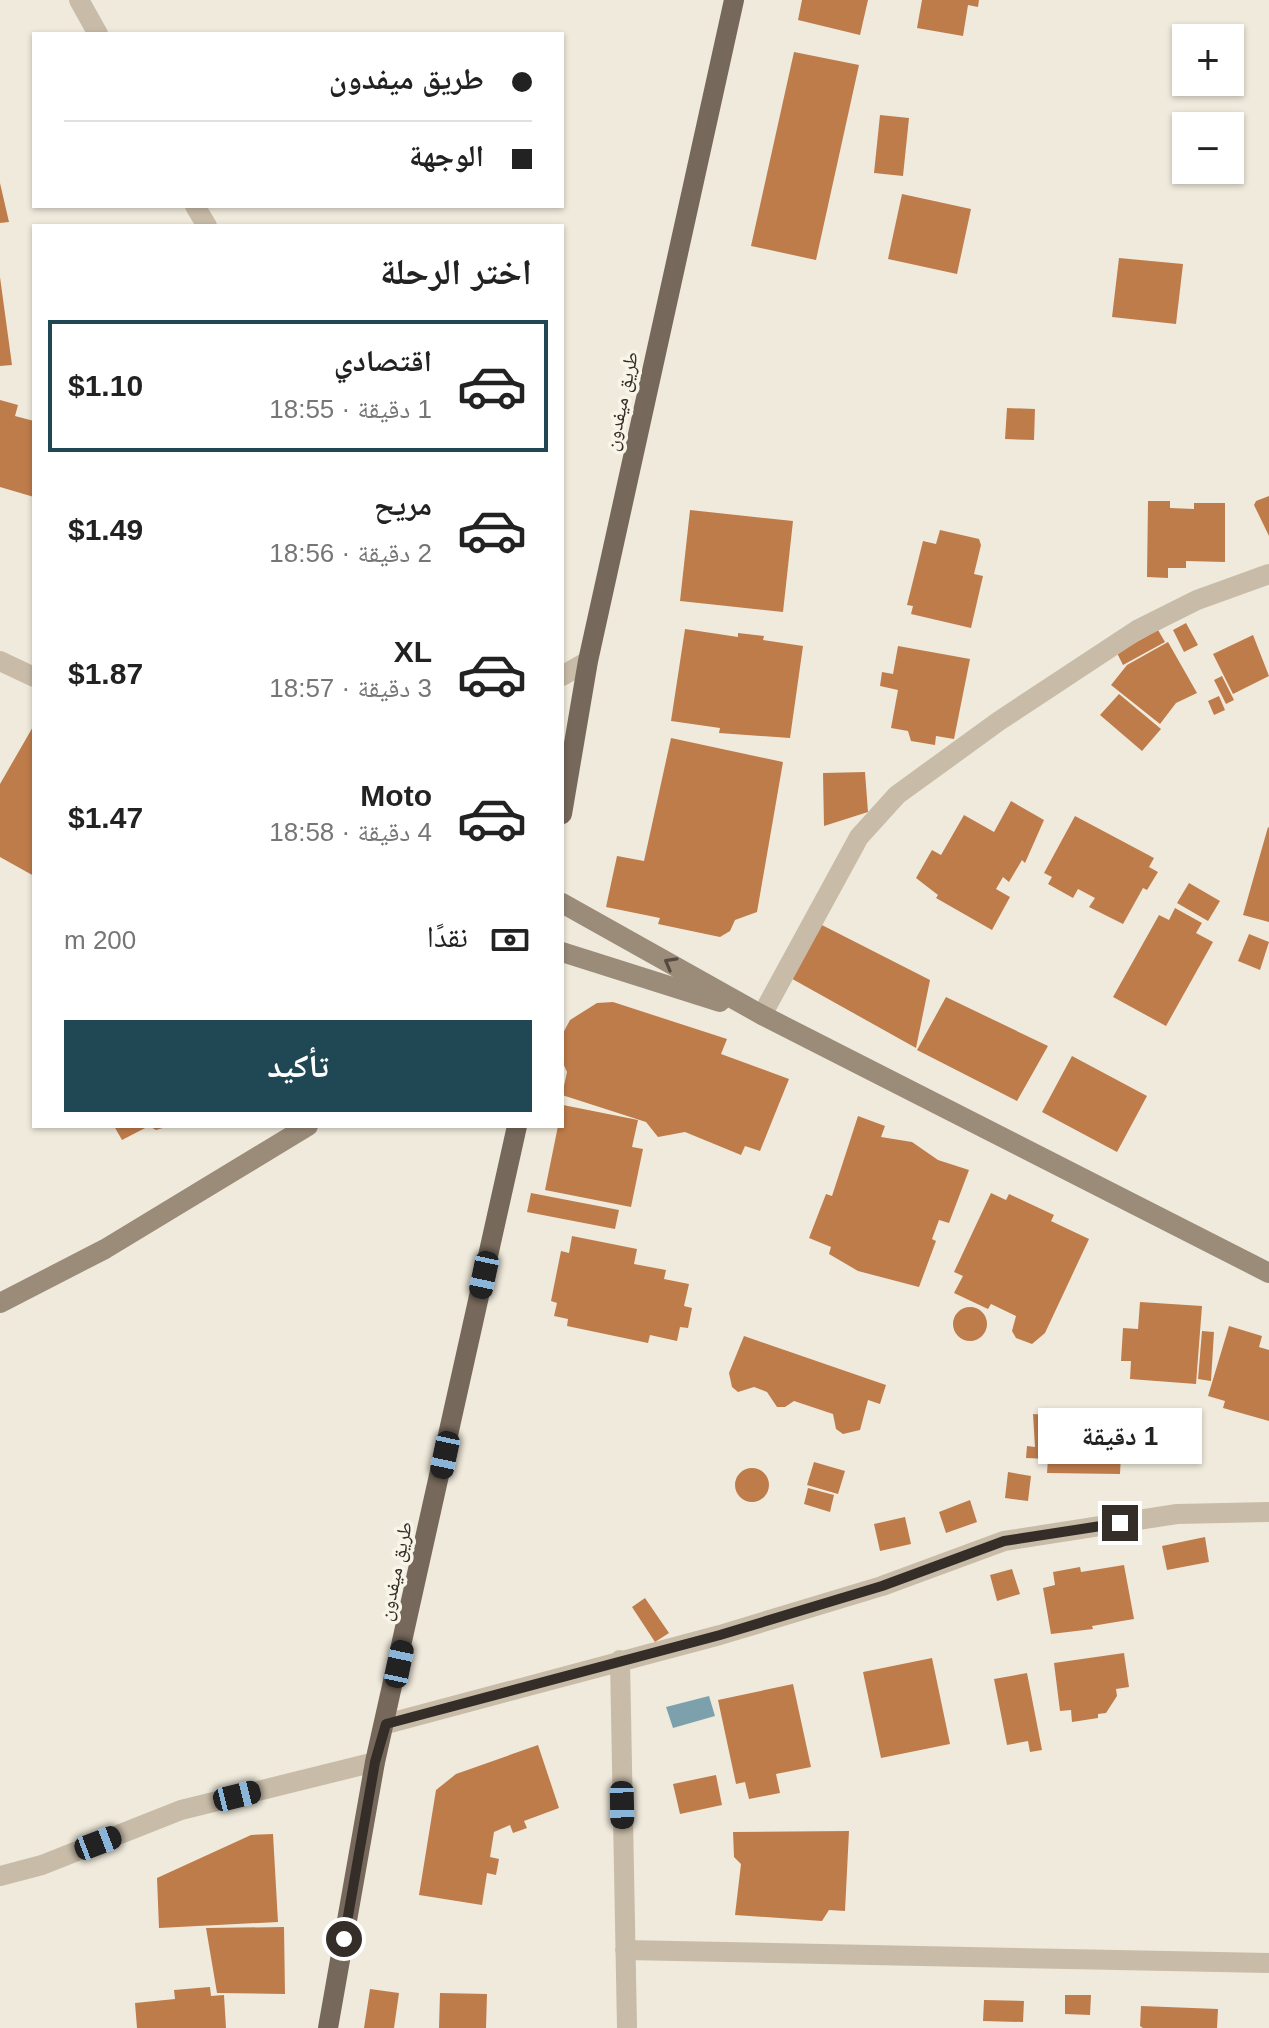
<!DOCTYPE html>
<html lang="ar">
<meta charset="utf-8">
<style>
:root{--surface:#fff;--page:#f6f6f6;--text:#222;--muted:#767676;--line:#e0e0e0;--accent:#204854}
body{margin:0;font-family:Arial,"Noto Naskh Arabic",sans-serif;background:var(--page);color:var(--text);direction:rtl;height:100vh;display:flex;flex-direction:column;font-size:30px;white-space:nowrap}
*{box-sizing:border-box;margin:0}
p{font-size:26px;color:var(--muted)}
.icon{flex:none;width:44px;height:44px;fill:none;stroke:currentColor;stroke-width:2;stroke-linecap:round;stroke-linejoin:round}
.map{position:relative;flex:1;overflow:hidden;direction:ltr}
.details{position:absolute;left:32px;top:224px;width:532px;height:904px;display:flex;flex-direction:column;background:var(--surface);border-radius:0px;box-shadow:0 2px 6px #0004;direction:rtl}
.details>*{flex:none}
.banner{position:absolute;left:32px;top:32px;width:532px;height:176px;border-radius:0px;box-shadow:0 2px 6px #0004;direction:rtl;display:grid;align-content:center;height:176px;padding:0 32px;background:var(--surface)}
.fabs{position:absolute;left:1172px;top:24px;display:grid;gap:16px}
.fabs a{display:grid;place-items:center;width:72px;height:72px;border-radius:0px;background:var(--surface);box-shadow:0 2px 6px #0004;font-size:40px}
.end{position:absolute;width:36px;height:36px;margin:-18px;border:10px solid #352e28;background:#fff;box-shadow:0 0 0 4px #fff}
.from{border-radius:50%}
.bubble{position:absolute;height:56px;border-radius:0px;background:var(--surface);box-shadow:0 2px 6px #0004;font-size:26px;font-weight:700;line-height:56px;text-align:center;direction:rtl}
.car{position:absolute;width:24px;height:48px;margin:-24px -12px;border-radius:10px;box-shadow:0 0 6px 2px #0007;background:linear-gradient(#222 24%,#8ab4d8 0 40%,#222 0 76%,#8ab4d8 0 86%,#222 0)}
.banner b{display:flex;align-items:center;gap:28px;height:76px;font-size:30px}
.banner b+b{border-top:2px solid var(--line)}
.banner i{width:20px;height:20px;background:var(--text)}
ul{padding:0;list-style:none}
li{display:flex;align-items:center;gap:24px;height:132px;margin:0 16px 12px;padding:0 16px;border:4px solid transparent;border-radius:0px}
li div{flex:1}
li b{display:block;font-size:30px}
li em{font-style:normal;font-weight:700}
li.on{border-color:var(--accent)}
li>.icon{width:72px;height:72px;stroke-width:1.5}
h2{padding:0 32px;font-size:36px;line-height:96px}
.pay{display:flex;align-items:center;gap:20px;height:88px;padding:0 32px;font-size:30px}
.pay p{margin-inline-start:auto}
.action{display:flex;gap:16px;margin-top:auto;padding:16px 32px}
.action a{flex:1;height:92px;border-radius:0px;background:var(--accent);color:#fff;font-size:32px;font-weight:700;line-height:92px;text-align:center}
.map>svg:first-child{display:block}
.water{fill:#7ca1ac}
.building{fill:#bf7c4b}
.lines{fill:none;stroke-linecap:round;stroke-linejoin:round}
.street{stroke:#c8bca8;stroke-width:20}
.secondary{stroke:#9b8c7a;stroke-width:20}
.primary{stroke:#76685a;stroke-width:20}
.oneway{stroke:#544a41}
.route{stroke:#352e28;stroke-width:10}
.labels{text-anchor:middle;stroke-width:7;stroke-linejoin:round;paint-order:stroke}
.street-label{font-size:20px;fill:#352e28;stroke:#f8f4e8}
</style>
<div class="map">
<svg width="1269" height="2028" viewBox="0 0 1269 2028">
<rect width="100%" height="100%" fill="#f0eadc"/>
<path class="water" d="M709,1696L715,1716L673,1728L666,1707Z"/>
<path class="building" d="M802,0H868L860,35L798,20Z
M922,0H979L978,7L968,5L963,36L917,28Z
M794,52L859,65L816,260L751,246Z
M880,115L909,118L903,176L874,173Z
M0,183L9,222L0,223Z
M902,194L971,209L957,274L888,259Z
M1119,258L1183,264L1176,324L1112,317Z
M0,277L12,365L0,366Z
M0,400L18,405L15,416L34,421V497L0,487Z
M1007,408L1035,409L1034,440L1005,439Z
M1269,496V536L1254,505L1256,501Z
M1148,501H1170V508L1194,509V503H1225V562L1186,561V568H1168V578L1147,577Z
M690,510L793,521L783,612L680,601Z
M940,530L979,539L981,545L974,574L983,576L971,628L911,614L913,606L907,605L923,541L936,544Z
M1186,623L1198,645L1184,652L1173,630Z
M685,629L738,637V633L764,636L763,640L803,646L790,738L719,733L720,728L671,721Z
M1158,630L1165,642L1123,665L1117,653Z
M1253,635L1269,676L1233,694L1213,654Z
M1168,642L1197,693L1176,703L1160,724L1111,685L1127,665Z
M898,646L970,659L954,739L936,736L935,745L911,741L908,731L891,728L898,690L880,686L882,672L893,674Z
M1222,676L1234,700L1226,704L1214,680Z
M1119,694L1161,729L1142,751L1100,715Z
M1219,696L1225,710L1214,715L1208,701Z
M34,725V876L0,857V784Z
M671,738L783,762L757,912L735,920L730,931L720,937L658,924L660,918L606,907L617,856L644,861Z
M865,772L868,812L824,826L823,773Z
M1011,801L1044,820L1025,863L1022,860L1009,882L1003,877L996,889L1010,897L992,930L936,898L938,895L916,878L932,850L941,855L964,815L994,832Z
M1075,816L1154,858L1149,867L1158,872L1147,890L1143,888L1123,924L1089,907L1095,898L1078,889L1073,898L1048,884L1052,877L1044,873Z
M1268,827L1269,828V922L1243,915Z
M1189,883L1220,901L1208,921L1177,903Z
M1175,908L1202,923L1196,933L1213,942L1166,1026L1113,997L1159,915L1169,920Z
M816,922L930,980L916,1048L787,976Z
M1249,934L1269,942L1260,970L1238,961Z
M946,997L1048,1046L1017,1101L917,1050Z
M613,1002L727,1039L721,1054L789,1079L760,1151L745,1146L741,1155L685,1132L658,1137L646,1122L562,1095L567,1072L562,1061V1035L570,1020L597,1003Z
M1072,1056L1147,1096L1117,1152L1042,1112Z
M563,1105L638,1120L632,1147L643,1149L631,1207L545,1190L558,1126H562Z
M858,1116L885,1126L881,1137L912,1142L938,1160L969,1170L949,1223L939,1220L932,1239L936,1241L919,1287L858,1271L829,1254L831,1247L809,1238L826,1194L832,1196Z
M114,1126H166V1127L156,1130L149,1126L122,1140Z
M531,1193L619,1210L615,1229L527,1212Z
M991,1193L1006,1200L1009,1194L1054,1215L1051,1221L1089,1239L1045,1333L1032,1344L1016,1338L1012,1331L1016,1316L991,1304L988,1309L954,1293L963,1276L954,1272Z
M572,1236L637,1249L634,1264L666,1270L664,1279L689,1284L684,1306L692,1308L688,1328L680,1327L677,1341L650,1335L648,1343L567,1326L568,1319L554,1316L557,1303L551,1301L561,1251L569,1253Z
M1140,1302L1202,1306L1196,1384L1130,1379L1131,1361H1121L1123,1328L1138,1329Z
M953 1324a17 17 0 1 1 34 0a17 17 0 1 1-34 0Z
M1229,1326L1262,1336L1259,1347L1269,1350V1421L1223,1408L1225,1401L1208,1396Z
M1202,1331L1214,1332L1211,1381L1198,1379Z
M744,1336L886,1385L880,1404L868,1400L860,1430L843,1434L836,1429L833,1414L794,1401L785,1407H777L767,1392L754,1387L738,1392L732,1387L729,1373Z
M1087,1413L1123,1415L1120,1474L1047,1473L1048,1459L1026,1458L1027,1446L1035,1447L1033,1414L1087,1418Z
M814,1462L845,1471L838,1494L807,1485Z
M735 1485a17 17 0 1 1 34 0a17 17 0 1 1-34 0Z
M1008,1472L1031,1476L1028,1501L1005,1498Z
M808,1488L834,1495L830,1512L804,1504Z
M970,1500L977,1522L946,1533L939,1512Z
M905,1517L911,1544L880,1551L874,1524Z
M1205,1537L1209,1562L1167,1570L1162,1546Z
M1124,1565L1134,1619L1092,1626L1093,1629L1051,1634L1043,1588L1055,1585L1053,1572L1080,1567L1081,1572Z
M1012,1569L1020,1594L997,1601L990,1575Z
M645,1598L669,1633L655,1642L632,1607Z
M1124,1653L1129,1687L1116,1689L1117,1696L1106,1713L1098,1714V1718L1072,1722L1071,1710L1060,1711L1054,1663Z
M932,1658L950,1744L881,1758L863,1672Z
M1027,1673L1042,1750L1030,1752L1028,1741L1007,1745L994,1679Z
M793,1684L811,1767L776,1774L780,1793L749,1799L745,1782L736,1784L718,1700Z
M538,1745L559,1808L524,1821L527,1828L513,1833L510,1825L494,1832L490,1857L499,1859L496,1875L487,1873L482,1905L419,1895L436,1790L456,1774Z
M716,1775L722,1805L680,1814L673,1784Z
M849,1831L845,1911L829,1910L822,1921L735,1915L741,1864L734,1857L733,1832Z
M273,1834L278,1922L159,1928L157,1878L251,1835Z
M284,1927L285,1994L217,1993L206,1928Z
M210,1987L211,1996L224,1995L226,2028H137L135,2003L175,1999L174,1990Z
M370,1989L399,1993L394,2028H364Z
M440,1993L487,1994L486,2028H439Z
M1065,1995H1091L1090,2015L1065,2014Z
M984,2000L1024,2001L1023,2022L983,2021Z
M1141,2006L1218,2009L1217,2028H1143L1140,2026Z"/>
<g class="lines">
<path class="street" d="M79,0L98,34
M195,206L207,226
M0,661L34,677
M562,676L588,661
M762,1015L859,837L897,795L999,721L1137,630L1197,600L1269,574
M620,1660L627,2028
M386,1724L720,1635L882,1586L1004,1541L1177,1514L1269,1512
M0,1876L42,1865L181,1810L375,1762
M625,1950L1269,1963"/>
<path class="secondary" d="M562,903L762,1015L1269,1273
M562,952L720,1002
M0,1303L105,1249L308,1126"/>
<path class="primary" d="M562,814L588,661L734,0
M328,2028L375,1762L517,1126"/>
</g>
<defs><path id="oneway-chevron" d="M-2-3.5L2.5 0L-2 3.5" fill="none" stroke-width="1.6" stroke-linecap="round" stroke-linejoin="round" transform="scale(2)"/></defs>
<use class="oneway" href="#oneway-chevron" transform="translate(670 963) rotate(-151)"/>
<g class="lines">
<path class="route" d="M344,1939L375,1762L386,1724L720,1635L882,1586L1004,1541L1120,1523"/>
</g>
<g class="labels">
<g class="street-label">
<text transform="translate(621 401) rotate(-78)" y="7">طريق ميفدون</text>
<text transform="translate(395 1571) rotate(-78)" y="7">طريق ميفدون</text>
</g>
</g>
</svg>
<div class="fabs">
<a>+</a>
<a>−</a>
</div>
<i class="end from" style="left:344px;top:1939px"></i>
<i class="end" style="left:1120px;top:1523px"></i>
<div class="bubble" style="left:1038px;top:1408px;width:164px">1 دقيقة</div>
<i class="car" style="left:484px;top:1275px;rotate:192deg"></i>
<i class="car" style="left:445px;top:1455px;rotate:192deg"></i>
<i class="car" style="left:399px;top:1664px;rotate:12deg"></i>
<i class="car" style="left:237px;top:1796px;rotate:76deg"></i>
<i class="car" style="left:622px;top:1805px;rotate:179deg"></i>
<i class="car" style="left:98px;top:1843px;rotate:69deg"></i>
<div class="banner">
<b><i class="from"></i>طريق ميفدون</b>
<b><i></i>الوجهة</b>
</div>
<section class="details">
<h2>اختر الرحلة</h2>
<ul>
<li class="on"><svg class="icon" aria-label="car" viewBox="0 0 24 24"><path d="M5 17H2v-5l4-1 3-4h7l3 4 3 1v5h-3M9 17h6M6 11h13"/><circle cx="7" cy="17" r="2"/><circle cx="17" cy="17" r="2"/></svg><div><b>اقتصادي</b><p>1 دقيقة · 18:55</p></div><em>$1.10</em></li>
<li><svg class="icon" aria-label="car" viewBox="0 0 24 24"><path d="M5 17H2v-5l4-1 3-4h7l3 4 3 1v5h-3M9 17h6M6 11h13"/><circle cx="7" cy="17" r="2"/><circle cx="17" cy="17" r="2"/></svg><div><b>مريح</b><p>2 دقيقة · 18:56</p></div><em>$1.49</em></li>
<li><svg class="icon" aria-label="car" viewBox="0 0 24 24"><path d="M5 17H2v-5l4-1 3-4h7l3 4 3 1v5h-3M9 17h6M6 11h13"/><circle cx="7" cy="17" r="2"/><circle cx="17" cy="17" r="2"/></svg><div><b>XL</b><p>3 دقيقة · 18:57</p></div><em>$1.87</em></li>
<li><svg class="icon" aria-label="car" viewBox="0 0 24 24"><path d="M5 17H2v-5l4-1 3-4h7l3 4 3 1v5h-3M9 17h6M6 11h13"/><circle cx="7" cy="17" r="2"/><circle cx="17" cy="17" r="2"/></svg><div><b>Moto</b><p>4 دقيقة · 18:58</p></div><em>$1.47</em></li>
</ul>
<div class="pay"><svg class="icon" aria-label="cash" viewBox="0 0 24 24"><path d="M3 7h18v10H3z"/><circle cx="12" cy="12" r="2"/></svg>نقدًا<p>200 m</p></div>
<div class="action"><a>تأكيد</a></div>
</section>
</div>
